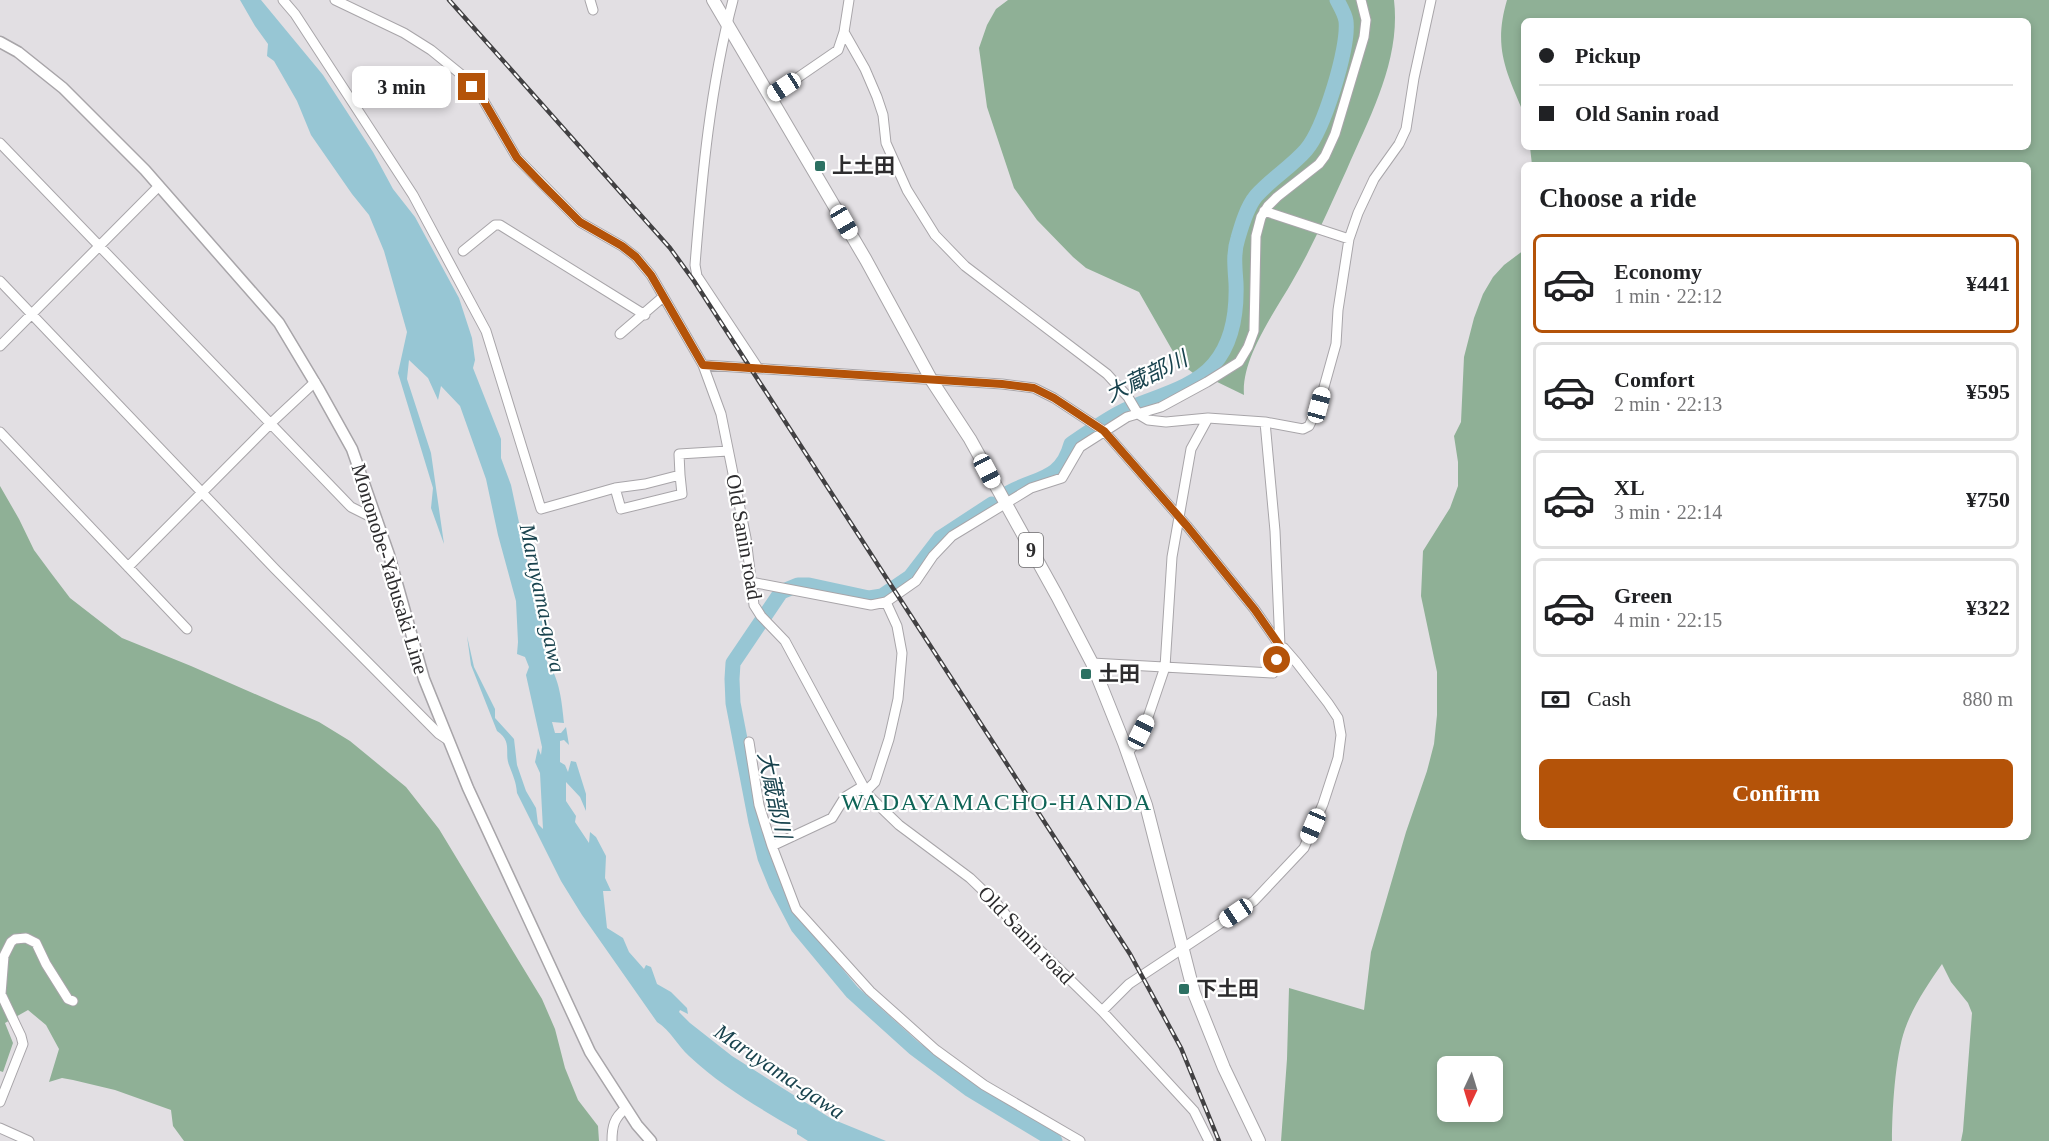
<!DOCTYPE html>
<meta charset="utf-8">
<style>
:root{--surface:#fff;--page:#f2f2f2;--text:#202124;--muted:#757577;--line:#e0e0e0;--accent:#b45309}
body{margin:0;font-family:"Times New Roman","Noto Sans JP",serif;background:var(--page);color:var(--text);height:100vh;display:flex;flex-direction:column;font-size:22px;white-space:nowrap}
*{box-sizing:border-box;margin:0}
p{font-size:20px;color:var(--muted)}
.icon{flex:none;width:33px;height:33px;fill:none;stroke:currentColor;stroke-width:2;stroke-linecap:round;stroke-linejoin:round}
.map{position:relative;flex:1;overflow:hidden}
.side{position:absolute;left:1521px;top:162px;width:510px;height:678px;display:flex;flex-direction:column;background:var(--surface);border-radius:9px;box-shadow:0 3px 9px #0003}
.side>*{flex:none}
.banner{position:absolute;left:1521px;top:18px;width:510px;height:132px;border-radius:9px;box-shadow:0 3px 9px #0003;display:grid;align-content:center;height:132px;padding:0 18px;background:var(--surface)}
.needle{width:39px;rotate:184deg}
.tools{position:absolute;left:1437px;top:1056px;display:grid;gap:12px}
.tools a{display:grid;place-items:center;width:66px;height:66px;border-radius:9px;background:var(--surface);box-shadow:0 3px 9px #0003;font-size:30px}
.end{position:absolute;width:27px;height:27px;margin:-14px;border:8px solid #b45309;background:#fff;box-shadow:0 0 0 3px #fff}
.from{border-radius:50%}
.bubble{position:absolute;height:42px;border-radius:9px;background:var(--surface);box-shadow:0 3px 9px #0003;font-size:20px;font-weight:800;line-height:42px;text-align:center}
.car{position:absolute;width:18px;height:36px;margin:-18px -9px;border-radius:8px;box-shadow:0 0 4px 2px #0007;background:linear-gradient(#fff 24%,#345 0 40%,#fff 0 76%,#345 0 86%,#fff 0)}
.banner b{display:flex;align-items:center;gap:21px;height:57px;font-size:22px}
.banner b+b{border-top:2px solid var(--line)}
.banner i{width:15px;height:15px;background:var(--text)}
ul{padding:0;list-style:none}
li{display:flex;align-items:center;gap:18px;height:99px;margin:0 12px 9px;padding:0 6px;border:3px solid var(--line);border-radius:9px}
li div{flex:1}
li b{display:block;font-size:22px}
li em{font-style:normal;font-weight:800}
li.selected{border-color:var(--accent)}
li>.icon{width:54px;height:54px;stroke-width:1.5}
h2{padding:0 18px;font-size:27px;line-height:72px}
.pay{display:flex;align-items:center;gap:15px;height:66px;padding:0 18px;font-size:22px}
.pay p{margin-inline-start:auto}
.primary-button{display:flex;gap:12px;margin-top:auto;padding:12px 18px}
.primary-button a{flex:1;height:69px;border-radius:9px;background:var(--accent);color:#fff;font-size:24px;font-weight:800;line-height:69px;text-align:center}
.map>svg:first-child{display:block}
.forest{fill:#8fb096;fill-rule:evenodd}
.water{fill:#97c6d4}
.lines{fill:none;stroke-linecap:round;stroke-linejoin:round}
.river{stroke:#97c6d4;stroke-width:15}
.minor-casing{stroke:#a8a5a9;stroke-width:11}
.major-casing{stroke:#a8a5a9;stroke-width:13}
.highway-casing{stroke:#a8a5a9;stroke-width:14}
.minor{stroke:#fff;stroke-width:9}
.major{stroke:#fff;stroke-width:10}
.highway{stroke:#fff;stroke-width:12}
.rail-casing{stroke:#424143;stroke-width:4.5}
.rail{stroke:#fff;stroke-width:2;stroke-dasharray:7;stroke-linecap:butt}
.route{stroke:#b45309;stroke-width:8}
.poi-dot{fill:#2c7062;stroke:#fff;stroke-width:2}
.labels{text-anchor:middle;stroke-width:4.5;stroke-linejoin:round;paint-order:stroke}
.shield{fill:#fff;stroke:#6c6b6d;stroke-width:1.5}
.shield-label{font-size:20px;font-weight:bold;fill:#2d2c2e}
.poi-label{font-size:21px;font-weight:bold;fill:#2d2c2e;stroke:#fff;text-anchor:start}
.street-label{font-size:21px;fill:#2d2c2e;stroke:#fff}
.water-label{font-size:22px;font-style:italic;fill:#19434e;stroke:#fff}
.quarter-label{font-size:24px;letter-spacing:1.5px;fill:#0f6557;stroke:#fff}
</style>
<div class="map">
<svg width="2049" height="1141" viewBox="0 0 2049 1141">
<rect width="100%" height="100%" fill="#e2dfe3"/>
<path class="forest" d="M1008,0H1394C1401,60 1370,116 1347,169C1330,206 1314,244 1293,280C1275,312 1241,358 1244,395L1209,378L1193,373L1179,362L1139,292L1086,268L1073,257L1037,220L1014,188L987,107L979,48L987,25L996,9Z
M1507,0H2049V1141H1961L1963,1131L1972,1013L1968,1003L1951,982L1942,964C1928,984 1913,1006 1905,1029C1895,1057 1892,1111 1892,1141H1281L1287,1059L1289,988L1364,1010L1371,952L1406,832L1427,771L1434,744L1437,715V672L1421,596L1423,551L1450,508L1458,486V462L1454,436L1461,422L1464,357L1474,318L1483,294L1493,277L1504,265L1524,250V837H2028V165H1532L1530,147H2028V21H1524V114C1506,71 1493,48 1507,0ZM1492,1066V1112H1448V1066Z
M0,486L19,519L34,550L51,573L70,598L110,629L122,638L191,666L319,722L350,741L406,787L439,829L542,999L555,1029L565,1068L578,1100L598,1126L599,1141H184L173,1126L171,1110L115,1090L73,1080L62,1078L49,1082L59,1049L46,1025L28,1010L5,1023L13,1043L3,1072L0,1071Z"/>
<path class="water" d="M240,0H261L323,75L373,152L393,189L415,217L459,298L472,338L475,360L473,368L501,439V458L511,485L530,574L541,614L547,662C560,678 562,704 564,723L552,722L555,733H561L566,727L569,745L564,740L560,741V762L565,765L568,772L571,761L576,762L586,794V811L580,797L566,782V801L576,816L575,822L589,843L590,832L596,837L606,856L605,878L611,891H603L607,928L623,938L629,952L644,969L646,965L651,967L657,984L671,992L687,1008L688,1014L680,1010L679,1012L690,1023L732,1056L776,1084L832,1119L886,1141H808L797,1134V1130C759,1108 721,1086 689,1056C677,1045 671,1031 657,1022L582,915L561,881L517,793C516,781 513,776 509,765C504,752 513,742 497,731L471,665L467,636L474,667L495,709V718L514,739L517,765L526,791L536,808L538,824L543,829L540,773L535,762L538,748L541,755L542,747L526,675L529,667L525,657L517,654L518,642L516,601L498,535L486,479L460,406L441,386L438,400L428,378L409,360L407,379L431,453L444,544L431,508L433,488L398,373L407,332L384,251L369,215L352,194L311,135L297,101L274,61L267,56L268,44L255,26Z"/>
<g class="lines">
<path class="river" d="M1008,493C1037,477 1061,481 1071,444C1089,432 1106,419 1125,410C1153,397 1193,389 1214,364C1233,342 1237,312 1236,283C1235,268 1233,253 1238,238C1242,224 1247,207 1256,196C1271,179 1291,167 1306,150C1324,129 1349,48 1346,21C1345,14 1340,6 1337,0
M992,504L940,538L910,577L882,596L869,598L809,585H798L781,592L733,663L732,679L733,703L756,822L765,858L776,885L798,927L852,992L914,1048L969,1089L1055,1141"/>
<g class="minor-casing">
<path id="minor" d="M283,0L295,14L413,195L486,331L541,509L615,488L645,484L680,475L679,454L728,451
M335,0L404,33L431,50L463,76L482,98L517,158L580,222L622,246L636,257L651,275L703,365L721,414L746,538L754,605L761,616L785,641L868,795L899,825L970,878L997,904L1015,926L1102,1011L1194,1111L1209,1141
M590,0L593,10
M733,0C710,87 702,176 695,265L697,276L758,368
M844,32L865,69L877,97L883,115L886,143L907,190L935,235L965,266L1107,374L1128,397L1138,414L1148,420L1166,422L1208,418L1265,422L1303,429L1309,426L1319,405L1336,344L1338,310L1349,239L1358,213L1374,179L1399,144L1406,129L1414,78L1431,0
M771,96L838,50L844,32L849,0
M0,143L351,507L377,520
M1264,211L1349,239
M463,251L495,225H500L645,315
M0,281L275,569L439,734L448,740
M620,334L663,297
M0,346L159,186
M703,365L1002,384L1034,388L1054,398L1104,431L1187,526L1255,610L1280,646L1284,648L1297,663L1328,703L1338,718L1341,735L1338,758L1323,804L1304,848L1254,901L1129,984L1102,1011
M0,432L187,629
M615,488L621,509L682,494L680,475
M128,567L270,424L315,382
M751,582L871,605L886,602L916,581L933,556L952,536L1031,488L1062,478L1080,447L1127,417L1161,407L1207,382L1239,362L1248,347L1254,331L1256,236L1261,217L1268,206L1277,197L1319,164L1325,156L1335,134L1364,37L1366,20L1361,0
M1092,663L1273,673L1280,646L1275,531L1265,422
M749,742L759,805L772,846
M1128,752L1135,744L1147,720L1165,667L1172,557L1191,449L1208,418
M863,786L845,797L832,818L772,846L796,909L870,991L936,1050L984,1085L1080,1141
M866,791L875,782L889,739L898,699L902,653L897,626L886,602
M0,1102L23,1044L21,1036L1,994L4,956L11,942L15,939L26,938L36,943L46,964L68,999L73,1001
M0,1128L29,1141
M612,1141C612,1126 614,1118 626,1108"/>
</g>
<g class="major-casing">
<path id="major" d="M0,42L18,52L63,88L145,170L279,323L318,388L352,449L389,555L424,679L468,788L590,1052L637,1125L651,1141"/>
</g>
<g class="highway-casing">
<path id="highway" d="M713,0L866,260L932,381L970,439L1057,596L1092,663L1124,743L1146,805L1194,993L1224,1068L1259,1141"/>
</g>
<use href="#minor" class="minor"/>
<use href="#major" class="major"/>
<use href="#highway" class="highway"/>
<g class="rail-casing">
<path id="rail" d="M449,0L670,248L694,281L1130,954L1181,1048L1219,1141"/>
</g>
<use href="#rail" class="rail"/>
</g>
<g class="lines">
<path class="route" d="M472,87L482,98L517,158L542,184L580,222L622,246L636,257L651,275L703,365L1002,384L1034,388L1054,398L1104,431L1187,526L1255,610L1280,646L1277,660"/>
</g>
<g class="poi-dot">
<rect x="814" y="160" width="12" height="12" rx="3"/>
<rect x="1080" y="668" width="12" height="12" rx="3"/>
<rect x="1178" y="983" width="12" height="12" rx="3"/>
</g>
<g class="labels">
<rect class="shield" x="1019" y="533" width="24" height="34" rx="4.5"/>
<g class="shield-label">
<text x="1031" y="557">9</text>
</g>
<g class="poi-label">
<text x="832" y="173">上土田</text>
<text x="1098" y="681">土田</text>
<text x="1196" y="996">下土田</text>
</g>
<g class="street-label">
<text transform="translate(744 537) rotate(80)" y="7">Old Sanin road</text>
<text transform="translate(390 569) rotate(73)" y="7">Mononobe-Yabusaki Line</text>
<text transform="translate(1026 935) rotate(46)" y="7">Old Sanin road</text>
</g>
<g class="water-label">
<text transform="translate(1146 376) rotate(-26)" y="8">大蔵部川</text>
<text transform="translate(543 598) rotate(78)" y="8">Maruyama-gawa</text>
<text transform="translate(775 795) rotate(78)" y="8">大蔵部川</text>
<text transform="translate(780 1071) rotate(34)" y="8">Maruyama-gawa</text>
</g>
<g class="quarter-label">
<text x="997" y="810">WADAYAMACHO-HANDA</text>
</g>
</g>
</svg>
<div class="tools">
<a><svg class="needle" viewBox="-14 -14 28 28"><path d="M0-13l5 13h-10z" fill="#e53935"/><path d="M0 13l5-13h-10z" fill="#757577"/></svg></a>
</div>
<i class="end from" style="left:1277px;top:660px"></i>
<i class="end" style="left:472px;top:87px"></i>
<div class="bubble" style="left:352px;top:66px;width:99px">3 min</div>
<i class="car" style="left:784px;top:87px;rotate:237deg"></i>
<i class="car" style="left:844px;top:222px;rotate:150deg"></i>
<i class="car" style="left:1319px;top:405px;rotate:15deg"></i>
<i class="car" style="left:987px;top:471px;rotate:152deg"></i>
<i class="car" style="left:1141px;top:732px;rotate:26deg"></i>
<i class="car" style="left:1313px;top:826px;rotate:203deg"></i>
<i class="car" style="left:1236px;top:913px;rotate:236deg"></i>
<div class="banner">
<b><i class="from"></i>Pickup</b>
<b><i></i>Old Sanin road</b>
</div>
<section class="side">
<h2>Choose a ride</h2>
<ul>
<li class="selected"><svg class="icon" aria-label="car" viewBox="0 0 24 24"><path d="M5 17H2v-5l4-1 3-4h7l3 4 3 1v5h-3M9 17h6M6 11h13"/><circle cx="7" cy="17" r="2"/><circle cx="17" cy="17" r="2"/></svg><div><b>Economy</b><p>1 min · 22:12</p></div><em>¥441</em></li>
<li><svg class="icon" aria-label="car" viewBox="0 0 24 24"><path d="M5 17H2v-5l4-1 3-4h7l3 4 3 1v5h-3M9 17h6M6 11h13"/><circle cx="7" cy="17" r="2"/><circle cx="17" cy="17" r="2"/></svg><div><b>Comfort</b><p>2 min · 22:13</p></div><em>¥595</em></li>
<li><svg class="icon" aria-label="car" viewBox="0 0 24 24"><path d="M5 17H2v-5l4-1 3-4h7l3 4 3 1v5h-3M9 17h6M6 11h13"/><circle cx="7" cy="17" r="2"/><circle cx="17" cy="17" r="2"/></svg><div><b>XL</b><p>3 min · 22:14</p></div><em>¥750</em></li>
<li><svg class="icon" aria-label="car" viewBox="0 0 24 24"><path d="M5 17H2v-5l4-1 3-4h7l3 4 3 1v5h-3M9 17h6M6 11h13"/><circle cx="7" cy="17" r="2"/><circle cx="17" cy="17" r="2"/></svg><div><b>Green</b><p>4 min · 22:15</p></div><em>¥322</em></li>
</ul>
<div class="pay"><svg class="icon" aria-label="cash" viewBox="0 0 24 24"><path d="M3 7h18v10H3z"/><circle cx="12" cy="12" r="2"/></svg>Cash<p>880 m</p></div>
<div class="primary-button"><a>Confirm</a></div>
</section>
</div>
